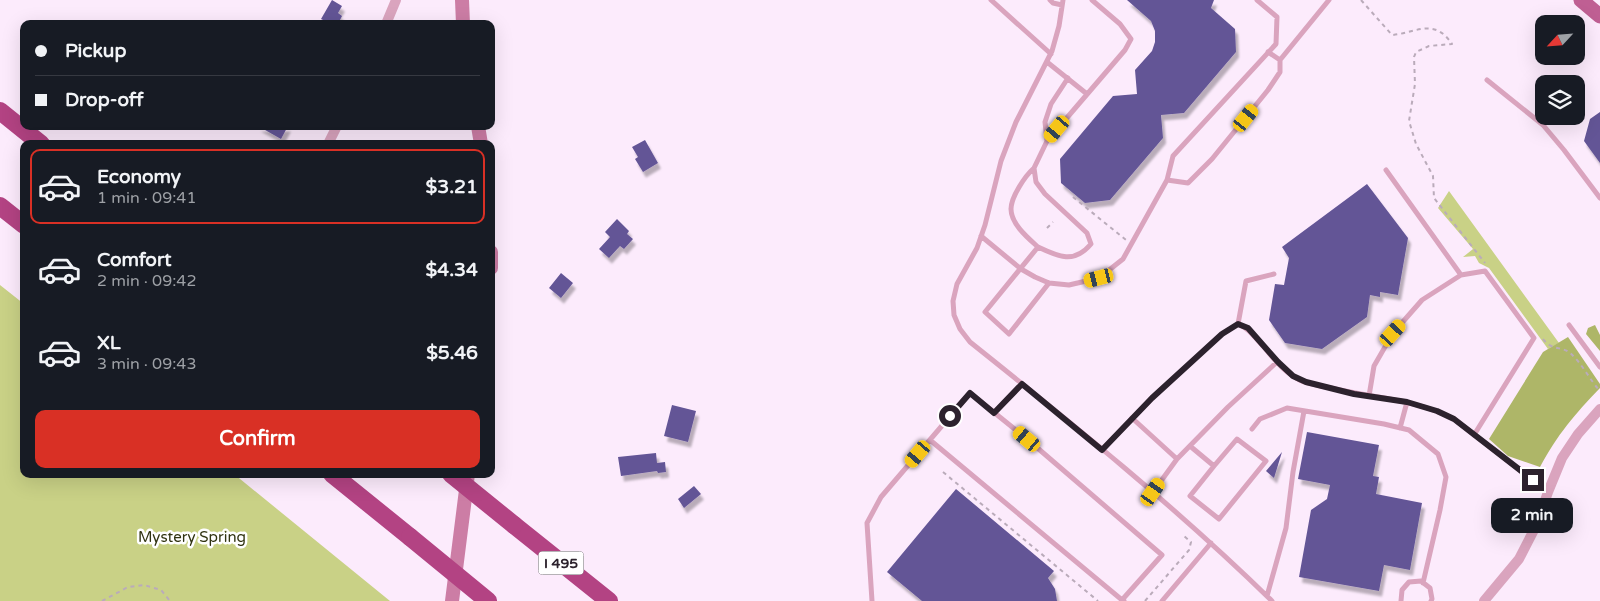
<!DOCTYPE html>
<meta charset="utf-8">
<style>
:root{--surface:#171b24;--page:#20242c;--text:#f1f3f6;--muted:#9ea1a6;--line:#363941;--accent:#d93025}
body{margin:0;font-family:"Varela Round",sans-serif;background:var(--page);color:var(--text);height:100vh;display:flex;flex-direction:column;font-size:19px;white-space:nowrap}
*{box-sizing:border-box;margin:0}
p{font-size:16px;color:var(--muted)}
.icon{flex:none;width:28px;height:28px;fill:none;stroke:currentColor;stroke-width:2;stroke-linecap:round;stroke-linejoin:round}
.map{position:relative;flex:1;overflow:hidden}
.drawer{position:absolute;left:20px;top:140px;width:475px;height:338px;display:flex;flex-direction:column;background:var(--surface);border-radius:10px;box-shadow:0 5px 20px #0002}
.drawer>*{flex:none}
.banner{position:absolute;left:20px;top:20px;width:475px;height:110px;border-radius:10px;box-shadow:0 5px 20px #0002;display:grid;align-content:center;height:110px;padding:0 15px;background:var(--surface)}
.needle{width:32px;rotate:244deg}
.controls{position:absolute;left:1535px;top:15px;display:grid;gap:10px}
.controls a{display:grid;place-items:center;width:50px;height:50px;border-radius:10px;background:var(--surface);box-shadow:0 5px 20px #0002;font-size:25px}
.end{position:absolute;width:22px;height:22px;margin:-11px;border:6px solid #2c222d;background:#fff;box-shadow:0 0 0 2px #fff}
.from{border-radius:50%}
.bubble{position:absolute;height:35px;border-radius:10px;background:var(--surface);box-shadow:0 5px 20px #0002;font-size:16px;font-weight:700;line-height:35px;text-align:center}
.car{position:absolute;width:15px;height:30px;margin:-15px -8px;border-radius:6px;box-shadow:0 0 4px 1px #0007;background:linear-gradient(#f5c518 24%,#345 0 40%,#f5c518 0 76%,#345 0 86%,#f5c518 0)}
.banner b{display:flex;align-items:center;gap:18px;height:48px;font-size:19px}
.banner b+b{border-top:1px solid var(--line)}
.banner i{width:12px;height:12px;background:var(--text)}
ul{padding:9px 0 0;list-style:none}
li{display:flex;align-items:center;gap:15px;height:75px;margin:0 10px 8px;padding:0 5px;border:2px solid transparent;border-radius:10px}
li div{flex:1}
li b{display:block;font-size:19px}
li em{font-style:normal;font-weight:700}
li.current{border-color:var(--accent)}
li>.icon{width:45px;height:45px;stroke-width:1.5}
.cta{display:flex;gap:10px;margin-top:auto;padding:10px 15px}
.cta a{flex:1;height:58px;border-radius:10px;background:var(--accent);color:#fff;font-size:20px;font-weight:700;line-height:58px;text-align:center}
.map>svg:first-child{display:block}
.green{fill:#c9d186}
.forest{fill:#aeb668}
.building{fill:#635596;filter:url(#shadow)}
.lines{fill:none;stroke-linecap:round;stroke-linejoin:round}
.path{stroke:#baabba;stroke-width:2;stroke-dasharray:4 4;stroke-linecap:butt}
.lane{stroke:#daa4be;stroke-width:5}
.street{stroke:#daa4be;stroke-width:10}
.secondary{stroke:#cc7da5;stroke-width:14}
.primary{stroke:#bf5f93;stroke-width:15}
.highway{stroke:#b34383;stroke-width:18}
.highway-bridge{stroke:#b34383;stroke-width:18}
.route{stroke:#2c222d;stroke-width:6}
.labels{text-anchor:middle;stroke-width:5;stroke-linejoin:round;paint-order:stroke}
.shield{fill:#fff;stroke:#6b646c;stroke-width:1}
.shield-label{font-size:14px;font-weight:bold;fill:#2c222d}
.park-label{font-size:15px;fill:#303311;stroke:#fff}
</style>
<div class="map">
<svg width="1600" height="601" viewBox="0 0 1600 601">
<defs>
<filter id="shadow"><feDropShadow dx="3" dy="5.5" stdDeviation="1" flood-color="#0004"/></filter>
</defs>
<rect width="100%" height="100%" fill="#fcebfc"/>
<path class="green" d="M1449,191L1559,343L1548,349L1489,268L1479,263L1475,256L1463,257L1473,249L1438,208Z
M0,285L24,304V474H234L390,601H0Z"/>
<path class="forest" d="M1595,325L1600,335V351L1586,334L1588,328Z
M1568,337L1600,384V388C1574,415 1558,434 1540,467L1508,456L1489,439L1543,352Z"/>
<path class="building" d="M332,0L342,6L338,13L342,16L338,24H321L323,20L321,19Z
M1127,0H1214L1211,8L1235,29L1236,52L1184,113L1161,115L1163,138L1110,200L1085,203L1061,183L1060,159L1113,96L1137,94L1135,70L1152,51L1155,42V31L1151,21Z
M1600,112V163L1584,141L1590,119Z
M258,126H288L281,139Z
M645,140L658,163L643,172L635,159L638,157L632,147Z
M1367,184L1408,238L1398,295L1380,292V297L1370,295L1367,317L1322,349L1285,343L1269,320L1275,284L1284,285L1289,258L1282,247Z
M617,219L629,231L627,234L633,239L624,249L620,246L609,258L599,249L610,237L605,232Z
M561,273L573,283L561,298L549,288Z
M672,405L696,411L688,442L664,436Z
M1307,432L1379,445L1373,476L1379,477L1376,494L1422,503L1410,570L1384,565L1379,591L1299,577L1311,510L1327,499L1330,485L1298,479Z
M1282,452L1274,478L1266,471Z
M656,453L657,463L665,462L666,472L658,473L657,471L621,476L618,457Z
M694,486L701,494L684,508L678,499Z
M956,489L1054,571L1048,578L1055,589L1057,601H922L887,572Z"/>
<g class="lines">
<path class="path" d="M1361,0L1392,35C1416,33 1434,17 1452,44L1429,46L1416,52L1414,57L1415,84L1409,121L1416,144L1433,176L1434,198L1485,263
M1073,197L1126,240
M1047,228L1053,222
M1543,339C1552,351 1562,346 1570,353C1581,362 1590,380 1600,391
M943,472L1098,601
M102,601L128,587L144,585L161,590L170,601
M1145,601L1189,550L1191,542L1184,536"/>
<path class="lane" d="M991,0L1051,54
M1050,0L1053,3L1062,5
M1063,0L1059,26L1052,51L1016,122L1001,161L985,225L977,248L957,284L953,301L954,315L960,329L970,342C1074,425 1177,508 1272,601
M1280,60L1329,0
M1047,62L1087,94
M1487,80L1543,125L1564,150L1600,198
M1047,141L1045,122L1051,104L1068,78
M1034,168C1025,176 1011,197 1011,209C1011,224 1028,238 1038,247
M1386,170L1461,275L1485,271L1534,338L1474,435
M1167,180L1188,183L1212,159L1268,90L1280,72V60L1268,52
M981,236L1021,269L1035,277L1049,283L1069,285L1099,278L1123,259L1167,180L1173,156L1276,44L1277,17L1257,0
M1049,283L1009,334L985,312L1038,247C1059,257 1074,264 1091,244L1087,233L1045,194L1036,182L1034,168L1047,141L1125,50L1131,39L1120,24L1092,0
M1238,324L1246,281L1274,274
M1569,325L1600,367
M1369,396L1374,366L1393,333L1422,300L1461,275
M994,413L1022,384
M1132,418L1177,459
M1400,428L1407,402
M1252,429L1260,419L1287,408L1384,424L1409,430L1438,454L1446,477L1440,510L1423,583
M930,440L1122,600
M1190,446L1214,466L1237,439L1266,461L1219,519L1190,496L1214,466
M1102,450L1152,398L1222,334L1238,324C1250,329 1255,338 1264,347C1275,361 1287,375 1304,382C1313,385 1322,386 1331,388C1372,398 1416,399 1454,419L1548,492
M1153,492L1177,459L1228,407L1277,362
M1267,596L1286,528L1293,472L1304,411
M872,601L867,523L881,497L970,393L1027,439L1162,555L1122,600L1124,601
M1162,601L1211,543
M1401,601L1402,590L1409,582L1421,581L1430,588L1432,599L1431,601"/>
<path class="street" d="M386,24L396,0
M328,144L337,126
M1484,601L1519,559L1537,524L1548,492L1562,458L1578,434L1600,409"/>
<path class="secondary" d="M462,0L463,24
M478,126L481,144
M491,252V268
M452,601L468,474"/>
<path class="primary" d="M1581,0L1600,16"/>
<path class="highway" d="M0,111L41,144
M0,206L24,225
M332,474L410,537
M514,525L609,601"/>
<path class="highway-bridge" d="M451,474L514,525
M410,537L488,601"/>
</g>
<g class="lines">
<path class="route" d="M950,416L970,393L994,413L1022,384L1102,450L1152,398L1222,334L1238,324L1248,328L1278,362L1293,376L1306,382L1354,394L1407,402L1437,411L1454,419L1533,480"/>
</g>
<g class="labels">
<rect class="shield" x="538.5" y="551.5" width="45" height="23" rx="4"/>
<g class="shield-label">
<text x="561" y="568">I 495</text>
</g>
<g class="park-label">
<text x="192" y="542">Mystery Spring</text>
</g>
</g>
</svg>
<div class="controls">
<a><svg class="needle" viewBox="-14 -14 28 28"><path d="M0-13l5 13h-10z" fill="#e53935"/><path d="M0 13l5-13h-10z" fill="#9ea1a6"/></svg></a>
<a><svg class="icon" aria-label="layers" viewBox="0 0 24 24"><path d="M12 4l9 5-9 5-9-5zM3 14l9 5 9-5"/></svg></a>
</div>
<i class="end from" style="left:950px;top:416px"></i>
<i class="end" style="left:1533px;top:480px"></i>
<div class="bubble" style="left:1491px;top:498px;width:82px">2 min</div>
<i class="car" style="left:1246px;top:118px;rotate:39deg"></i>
<i class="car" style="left:1057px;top:129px;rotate:220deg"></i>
<i class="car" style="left:1099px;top:278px;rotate:256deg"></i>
<i class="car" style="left:1393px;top:333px;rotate:42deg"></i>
<i class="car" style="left:1027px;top:439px;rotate:310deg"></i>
<i class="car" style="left:918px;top:454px;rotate:220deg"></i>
<i class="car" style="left:1153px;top:492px;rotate:35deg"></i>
<div class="banner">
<b><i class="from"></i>Pickup</b>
<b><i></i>Drop-off</b>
</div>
<section class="drawer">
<ul>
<li class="current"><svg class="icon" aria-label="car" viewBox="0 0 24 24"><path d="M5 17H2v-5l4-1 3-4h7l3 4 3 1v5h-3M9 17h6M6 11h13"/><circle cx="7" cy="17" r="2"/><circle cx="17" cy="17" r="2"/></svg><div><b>Economy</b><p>1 min · 09:41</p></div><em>$3.21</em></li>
<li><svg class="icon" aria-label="car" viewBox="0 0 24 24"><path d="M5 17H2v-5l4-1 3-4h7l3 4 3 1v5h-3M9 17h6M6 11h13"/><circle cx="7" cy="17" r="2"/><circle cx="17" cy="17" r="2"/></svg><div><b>Comfort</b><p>2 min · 09:42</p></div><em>$4.34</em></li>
<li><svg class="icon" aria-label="car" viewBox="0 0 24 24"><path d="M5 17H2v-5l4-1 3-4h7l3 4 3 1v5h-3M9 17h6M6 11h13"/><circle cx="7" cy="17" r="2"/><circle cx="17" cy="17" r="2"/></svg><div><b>XL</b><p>3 min · 09:43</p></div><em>$5.46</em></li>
</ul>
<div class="cta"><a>Confirm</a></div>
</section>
</div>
